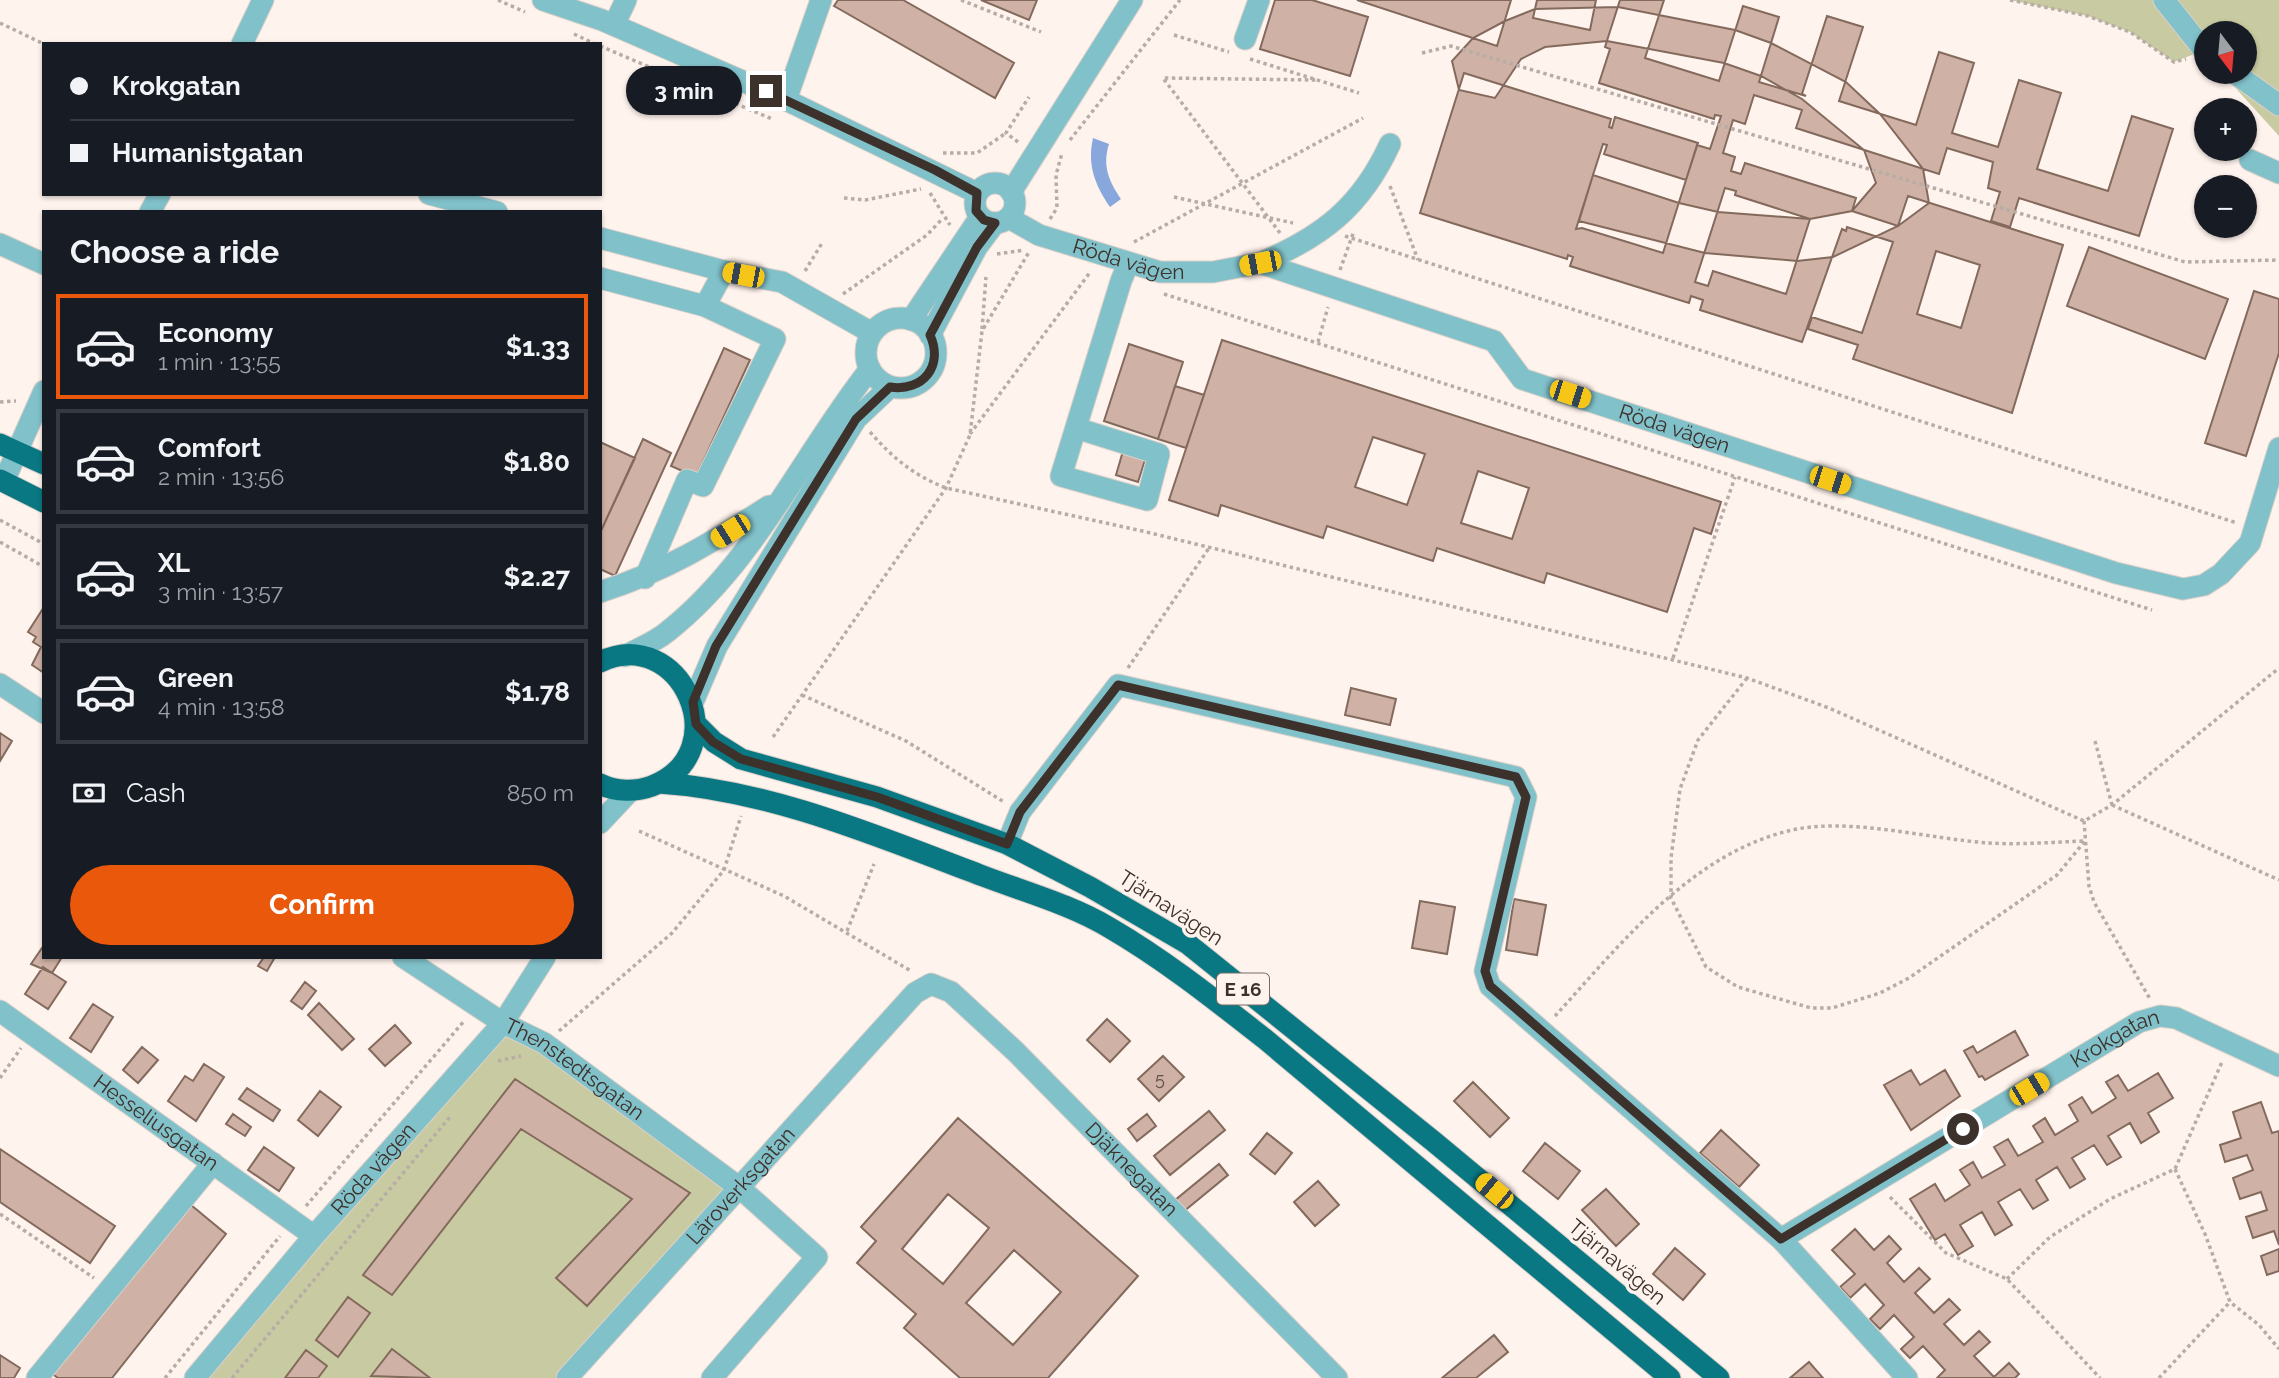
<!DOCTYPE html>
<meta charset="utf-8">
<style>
:root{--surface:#171b24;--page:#242831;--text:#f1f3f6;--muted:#9ea1a6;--line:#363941;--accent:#ea580c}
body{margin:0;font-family:Raleway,sans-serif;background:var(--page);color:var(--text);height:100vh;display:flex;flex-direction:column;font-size:26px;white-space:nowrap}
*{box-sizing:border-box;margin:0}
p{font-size:23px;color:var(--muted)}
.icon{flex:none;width:38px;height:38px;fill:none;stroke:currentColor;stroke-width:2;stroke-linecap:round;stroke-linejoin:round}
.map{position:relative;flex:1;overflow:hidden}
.side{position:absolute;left:42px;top:210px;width:560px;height:749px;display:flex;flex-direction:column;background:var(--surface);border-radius:0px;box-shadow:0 2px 5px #0004}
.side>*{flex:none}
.top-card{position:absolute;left:42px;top:42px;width:560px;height:154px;border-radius:0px;box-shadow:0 2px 5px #0004;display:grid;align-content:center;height:154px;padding:0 28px;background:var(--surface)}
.needle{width:46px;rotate:164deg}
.controls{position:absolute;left:2194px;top:21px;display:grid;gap:14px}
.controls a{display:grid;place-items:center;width:63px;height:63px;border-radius:50%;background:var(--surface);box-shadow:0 2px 5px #0004;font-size:35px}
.end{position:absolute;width:32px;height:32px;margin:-16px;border:9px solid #3d312c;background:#fff;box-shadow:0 0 0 4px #fff}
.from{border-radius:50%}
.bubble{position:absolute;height:49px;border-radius:24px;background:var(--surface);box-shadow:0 2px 5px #0004;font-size:23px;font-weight:700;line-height:49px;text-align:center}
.car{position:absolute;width:21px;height:42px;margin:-21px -10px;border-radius:9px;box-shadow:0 0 5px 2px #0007;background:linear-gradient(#f5c518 24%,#345 0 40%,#f5c518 0 76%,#345 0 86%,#f5c518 0)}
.top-card b{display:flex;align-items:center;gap:24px;height:66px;font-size:26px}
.top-card b+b{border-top:2px solid var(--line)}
.top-card i{width:18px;height:18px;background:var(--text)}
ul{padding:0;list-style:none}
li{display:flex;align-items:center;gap:21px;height:105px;margin:0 14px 10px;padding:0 14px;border:4px solid var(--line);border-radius:0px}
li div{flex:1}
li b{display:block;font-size:26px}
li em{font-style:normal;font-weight:700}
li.on{border-color:var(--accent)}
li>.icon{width:63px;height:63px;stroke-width:1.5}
h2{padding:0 28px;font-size:32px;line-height:84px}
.pay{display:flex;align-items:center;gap:18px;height:77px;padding:0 28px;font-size:26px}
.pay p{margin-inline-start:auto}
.action{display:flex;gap:14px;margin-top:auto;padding:14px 28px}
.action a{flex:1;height:80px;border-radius:42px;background:var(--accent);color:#fff;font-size:28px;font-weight:700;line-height:80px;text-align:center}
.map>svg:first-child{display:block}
.green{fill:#c8cba1}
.water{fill:#87a7dd}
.building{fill:#cfb2a5;stroke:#836a5d;stroke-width:2;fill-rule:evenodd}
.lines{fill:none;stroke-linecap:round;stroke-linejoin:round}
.minor-casing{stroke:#dcd0ca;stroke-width:23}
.highway-casing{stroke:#dcd0ca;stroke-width:23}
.path{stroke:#b8aca6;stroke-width:3.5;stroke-dasharray:3.5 3.5;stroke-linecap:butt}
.minor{stroke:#81c1c9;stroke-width:21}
.highway{stroke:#097883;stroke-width:21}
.route{stroke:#3d312c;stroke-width:9}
.labels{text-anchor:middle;stroke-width:7;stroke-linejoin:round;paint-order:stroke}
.number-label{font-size:18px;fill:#62514a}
.shield{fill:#fff3ed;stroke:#776b66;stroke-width:2}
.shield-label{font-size:19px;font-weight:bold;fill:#3d312c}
.street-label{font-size:21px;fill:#3d312c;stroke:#fff3ed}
</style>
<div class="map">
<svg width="2279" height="1378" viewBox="0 0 2279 1378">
<rect width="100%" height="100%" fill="#fff3ed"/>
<path class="green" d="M2010,0H2279V136L2221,72H2245V33H2207V56L2202,51L2174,62L2130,32L2088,16Z
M503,1023L740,1188L567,1378H195Z"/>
<path class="water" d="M1093,138L1109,144C1102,166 1109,181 1121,199L1110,207C1095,185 1087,165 1093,138Z"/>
<path class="building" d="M838,0H903L1014,63L995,98L834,6Z
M981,0H1037L1029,20Z
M1275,0H1312L1368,17L1350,76L1260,49Z
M1357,0H1511L1497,46Z
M1537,0H1596L1590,30L1533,18Z
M1620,0H1664L1645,58L1719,81L1743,6L1779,17L1759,82L1806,96L1802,94L1827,16L1863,27L1839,101L1916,125L1939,52L1974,63L1952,133L1998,147L2019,80L2061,93L2037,169L2108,191L2132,116L2173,129L2139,236L2019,198L2010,227L1991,221L2000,192L1988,188L1993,162L1947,148L1939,174L1796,128L1802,110L1754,95L1745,124L1733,120L1723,153L1735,157L1731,171L1741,174L1745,163L1856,198L1852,211L1898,226L1908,196L2063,245L2012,413L1853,359L1858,345L1808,329L1812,317L1862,333L1893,242L1847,227L1846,231L1842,229L1802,342L1700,310L1703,300L1691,296L1689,303L1570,266L1573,257L1568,255L1567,259L1420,213L1464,73L1611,119L1609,127L1612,128L1615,117L1698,143L1686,180L1604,154L1607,145L1603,144L1593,175L1576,229L1582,228L1663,253L1697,145L1710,149L1721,116L1715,115L1714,119L1599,83L1610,49L1605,47ZM1725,188L1736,191L1735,195L1810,219L1786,294L1713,271L1708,286L1695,282ZM1936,251L1980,265L1961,328L1917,314Z
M1618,7L1735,30L1771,43L1846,82L1880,114L1923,169L1929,203L1898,226L1833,257L1797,261L1705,253L1579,221L1593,175L1679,203L1718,212L1810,219L1852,211L1876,183L1864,150L1802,99L1761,76L1724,63L1607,41L1545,47L1521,59L1495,98L1459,90L1452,61L1473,38L1505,21L1535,9Z
M2089,247L2228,299L2205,359L2067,306Z
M2254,291L2279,299V353L2246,456L2205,443Z
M1222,340L1721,502L1711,534L1694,528L1667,612L1547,573L1544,583L1437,548L1433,561L1327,526L1323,538L1221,505L1218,516L1169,500ZM1373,437L1425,454L1407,505L1355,487ZM1478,471L1529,488L1512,539L1461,523Z
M1129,344L1183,362L1158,439L1104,421Z
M724,348L750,360L696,477L671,466Z
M1175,386L1204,395L1186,448L1158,439Z
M643,439L671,453L615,576L600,569V533Z
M600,442L635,458L600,533Z
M1123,451L1146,457L1138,482L1116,475Z
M44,607V673L32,665L41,647L33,642L36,637L28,632Z
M1351,688L1396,699L1390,725L1345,715Z
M0,733L12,741L0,761Z
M1514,899L1546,905L1537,955L1506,950Z
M1420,901L1455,907L1447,954L1412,948Z
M44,945V957H62L52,973L31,964Z
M264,957H275L267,971L258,966Z
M43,967L66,982L48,1009L25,994Z
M305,982L316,991L302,1009L291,1001Z
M319,1003L354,1039L342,1050L308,1015Z
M93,1004L113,1017L91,1052L70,1038Z
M1107,1019L1130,1041L1110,1062L1087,1040Z
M395,1025L411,1043L385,1066L369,1049Z
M2015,1031L2028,1055L1985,1080L1982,1076L1979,1077L1964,1051L1973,1046L1977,1053Z
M142,1047L158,1060L138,1083L123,1070Z
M1163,1056L1184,1077L1159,1101L1138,1079Z
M204,1064L224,1077L196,1121L168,1101L185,1076L193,1081Z
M1911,1070L1920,1085L1945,1070L1960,1096L1911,1130L1884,1085Z
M2158,1073L2173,1098L2148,1113L2159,1132L2141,1143L2130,1123L2108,1136L2121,1157L2107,1165L2094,1145L2072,1158L2085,1179L2070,1188L2057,1167L2036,1180L2048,1200L2033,1209L2020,1189L1998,1202L2012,1225L1995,1235L1982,1212L1960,1225L1973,1246L1958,1255L1945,1234L1935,1240L1910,1199L1935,1184L1945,1201L1970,1185L1960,1170L1973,1162L1982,1178L2005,1165L1994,1147L2008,1139L2018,1156L2043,1142L2033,1126L2045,1118L2055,1135L2078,1121L2069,1105L2082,1097L2092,1113L2116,1098L2106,1082L2118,1075L2128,1091Z
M515,1079L690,1193L587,1306L556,1278L632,1199L521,1129L392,1295L363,1275Z
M1473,1082L1509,1118L1490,1137L1454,1101Z
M247,1088L280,1110L273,1121L239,1099Z
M320,1091L341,1107L318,1136L298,1120Z
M2261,1102L2272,1133L2279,1131V1245L2274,1231L2253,1238L2246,1217L2267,1210L2261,1192L2240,1199L2233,1178L2253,1170L2247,1155L2225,1162L2220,1145L2241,1138L2233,1112Z
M1209,1111L1225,1130L1170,1175L1154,1156Z
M233,1114L251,1127L245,1136L226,1124Z
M1147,1114L1156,1126L1137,1141L1128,1129Z
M958,1118L1138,1276L1048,1378H960L904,1328L916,1314L857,1263L876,1241L861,1227ZM948,1194L989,1228L943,1284L902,1249ZM1014,1250L1061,1292L1013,1345L966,1303Z
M1721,1130L1759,1165L1739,1187L1700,1153Z
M1267,1133L1292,1153L1275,1174L1250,1154Z
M1545,1143L1580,1171L1558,1199L1523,1171Z
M264,1147L294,1168L279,1191L248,1170Z
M0,1149L115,1226L90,1263L0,1202Z
M1219,1164L1228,1175L1183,1212L1174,1201Z
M1318,1181L1339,1205L1315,1226L1294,1202Z
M1606,1189L1639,1224L1616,1246L1582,1210Z
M191,1205L226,1234L112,1378H58L51,1373Z
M1855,1229L1874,1250L1889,1236L1901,1249L1887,1263L1904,1282L1919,1268L1930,1279L1915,1293L1934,1313L1949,1299L1960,1310L1944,1324L1964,1345L1979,1331L1990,1342L1974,1356L1994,1377L2009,1363L2019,1374L2015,1378H1937L1945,1370L1923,1346L1910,1358L1901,1349L1914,1337L1894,1315L1880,1329L1870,1319L1884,1305L1865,1284L1850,1298L1840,1287L1855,1274L1832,1250Z
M1675,1248L1705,1274L1683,1300L1653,1274Z
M2279,1249V1271L2267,1275L2261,1256Z
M348,1297L370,1313L338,1357L316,1340Z
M1494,1335L1508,1352L1476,1378H1442Z
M392,1349L430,1378L371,1376Z
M306,1350L327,1366L318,1378H285Z
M0,1355L20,1368L14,1378H0Z
M1809,1362L1823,1378H1790Z"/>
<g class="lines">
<g class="minor-casing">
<g id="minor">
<path d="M543,0L602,20L786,100L977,193"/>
<path d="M2164,0L2207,54"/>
<path d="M614,25L626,0"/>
<path d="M1245,39L1259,0"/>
<path d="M242,44L263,0"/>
<path d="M2233,72L2279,105"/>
<path d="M786,100L821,0"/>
<path d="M2250,160L2279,173"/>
<circle cx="995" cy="203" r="20"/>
<path d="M1011,192L1132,0"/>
<path d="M429,194L497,212"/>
<path d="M150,212L160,194"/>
<path id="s1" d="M1009,218L1039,235L1160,272H1213L1260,263L1494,341L1522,379L2116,573L2183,589L2204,585L2221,574L2250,543L2279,448"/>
<path d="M600,238L724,271L782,282L872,333"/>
<path d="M0,244L44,264"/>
<path d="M1260,263C1322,237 1361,207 1390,144"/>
<path d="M600,278L705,306L775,339L703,486L687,480L645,578"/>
<path d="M705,306L724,271"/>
<circle cx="901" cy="353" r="35"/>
<path d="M911,320L980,217"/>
<path d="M930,335L977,247L995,223"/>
<path d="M1076,428L1159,454L1147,500L1061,476L1121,281L1128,264"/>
<path d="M4,481L44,391"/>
<path d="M600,592C666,571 711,543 769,506"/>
<path d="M625,656C639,648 655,642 667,632C755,563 802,455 870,369"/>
<path d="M0,684L44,713"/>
<path d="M693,702L717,646L856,419L890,387"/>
<path d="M600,823L630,791"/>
<path d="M1007,844L1020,812L1118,685L1516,777L1526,797L1485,971L1490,986L1781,1239L1907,1378"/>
<path id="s2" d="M403,957L503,1023L544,1043L740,1188L817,1257L712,1378"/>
<path id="s3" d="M0,1011L314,1236"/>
<path id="s4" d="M1781,1239L2139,1022L2160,1016L2176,1018L2279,1066"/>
<path d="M37,1378L213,1163"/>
<path id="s5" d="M195,1378L314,1236L503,1023L545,957"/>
<path id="s6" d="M567,1378L915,993L931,984L951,992L1016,1052L1337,1378"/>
</g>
</g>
<g class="highway-casing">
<path id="highway" d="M0,444L44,464
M0,480L44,502
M600,662C680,623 739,752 652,786C636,792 616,792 600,784
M696,724L714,742L741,759L877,797L1007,844L1090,887L1188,944L1433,1141L1719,1378
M659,783C771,790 879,837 983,876C1025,892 1072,905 1110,928C1165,960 1215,1000 1265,1039L1670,1378"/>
</g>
<path class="path" d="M498,0L525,12
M961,0L1041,32
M2010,0L2088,16L2130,32L2174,62L2186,59
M0,23L44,44
M574,34L595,44
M1174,35L1229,52
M600,46L772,119
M1422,53L1451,46L2185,262L2279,260
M1250,59L1359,93
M1070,140L1180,0
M1018,142L1006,133L1029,97
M943,153H977L1006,133
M1390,186L1418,260
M930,193L950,225
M1174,197L1293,223
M844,198L865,200L921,189
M1050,219L1057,208L1056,175L1062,153
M1280,233L1163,78L1316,80
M1345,236L2237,523
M1134,242L1363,118
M997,254L1024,250
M1340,270L1354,231
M805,271L822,243
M843,294L927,235L943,218
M1164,294L2152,610
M982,329L986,277
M1318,342L1328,307
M0,402L16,401
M870,432C893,458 913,475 946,488L1138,530L1747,678L1829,708L2084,821L2112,805L2279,668
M970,434L1091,271
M0,520L44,544
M0,542L44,567
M1673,658L1735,477
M1128,668L1209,548
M1747,678L1698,740L1680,789L1671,858V898L1706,967L1738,987L1811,1008H1832L1880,993L1909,978L2057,875L2085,841
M802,695L906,741L1004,802
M773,737L946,488L970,435L982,331L1029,252
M2095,741L2112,805
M2112,805L2279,880
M2084,821L2089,886L2094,902L2150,999
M639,831L784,896L911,971
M847,931L874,864
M1555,1016C1620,945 1690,855 1788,831C1846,816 1929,839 1989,843C2020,845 2053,842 2085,841
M559,1031L672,933L724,870L741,816
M498,1061L521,1056
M0,1078L21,1048
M2175,1169L2205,1234L2230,1302L2259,1325L2279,1349
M1890,1197L1946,1253L2007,1279L2100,1378
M306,1206L465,1020
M0,1214L94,1278
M2007,1279L2050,1237L2110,1199L2175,1169L2222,1062
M165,1378L280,1236
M232,1378L450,1117
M2159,1378L2230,1302"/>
<use href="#minor" class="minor"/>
<use href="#highway" class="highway"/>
</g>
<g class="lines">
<path class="route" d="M766,91L935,170L977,193L976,211L984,220L995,223L977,247L930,335C944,366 923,392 890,387L856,419L716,646L693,702L696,724L713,742L741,759L877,797L1007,844L1020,812L1118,685L1516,777L1526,797L1485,971L1490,986L1781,1239L1963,1129"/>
</g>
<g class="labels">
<g class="number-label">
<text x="1160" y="1085">5</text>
</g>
<rect class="shield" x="1217" y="973.5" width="52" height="31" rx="5"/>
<g class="shield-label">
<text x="1243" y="996">E 16</text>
</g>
<g class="street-label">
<text dy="7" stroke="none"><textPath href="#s1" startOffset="128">Röda vägen</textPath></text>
<text dy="7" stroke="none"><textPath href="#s1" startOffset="716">Röda vägen</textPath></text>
<text transform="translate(1171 908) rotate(33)" y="7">Tjärnavägen</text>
<text dy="7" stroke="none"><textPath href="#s4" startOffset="390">Krokgatan</textPath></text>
<text dy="7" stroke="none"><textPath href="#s2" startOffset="205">Thenstedtsgatan</textPath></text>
<text dy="7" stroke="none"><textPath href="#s3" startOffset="192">Hesseliusgatan</textPath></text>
<text dy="7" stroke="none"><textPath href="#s6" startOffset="812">Djäknegatan</textPath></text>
<text dy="7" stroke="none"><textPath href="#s5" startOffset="275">Röda vägen</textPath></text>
<text dy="7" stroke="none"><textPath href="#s6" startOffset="259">Läroverksgatan</textPath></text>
<text transform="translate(1617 1262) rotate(40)" y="7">Tjärnavägen</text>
</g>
</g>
</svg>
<div class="controls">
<a><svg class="needle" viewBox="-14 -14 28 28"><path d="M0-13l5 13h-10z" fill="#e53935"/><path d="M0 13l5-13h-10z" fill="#9ea1a6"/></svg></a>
<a>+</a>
<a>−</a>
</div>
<i class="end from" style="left:1963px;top:1129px"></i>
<i class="end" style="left:766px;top:91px"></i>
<div class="bubble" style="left:626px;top:66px;width:116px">3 min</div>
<i class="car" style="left:1260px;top:263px;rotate:259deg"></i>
<i class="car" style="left:743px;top:275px;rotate:281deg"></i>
<i class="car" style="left:1570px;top:394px;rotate:108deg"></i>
<i class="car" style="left:1830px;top:480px;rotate:108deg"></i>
<i class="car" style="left:730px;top:531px;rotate:238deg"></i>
<i class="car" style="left:2029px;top:1089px;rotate:59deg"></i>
<i class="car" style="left:1494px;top:1191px;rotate:310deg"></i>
<div class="top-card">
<b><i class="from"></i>Krokgatan</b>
<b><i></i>Humanistgatan</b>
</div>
<section class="side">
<h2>Choose a ride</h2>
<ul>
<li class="on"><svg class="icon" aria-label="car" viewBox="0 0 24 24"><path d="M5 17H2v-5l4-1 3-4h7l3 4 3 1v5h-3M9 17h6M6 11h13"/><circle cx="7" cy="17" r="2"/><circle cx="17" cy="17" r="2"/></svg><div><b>Economy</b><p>1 min · 13:55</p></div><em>$1.33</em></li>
<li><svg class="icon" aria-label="car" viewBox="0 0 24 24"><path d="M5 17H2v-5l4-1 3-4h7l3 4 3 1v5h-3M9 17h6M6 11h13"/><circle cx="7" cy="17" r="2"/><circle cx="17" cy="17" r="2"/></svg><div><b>Comfort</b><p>2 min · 13:56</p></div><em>$1.80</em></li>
<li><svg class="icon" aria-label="car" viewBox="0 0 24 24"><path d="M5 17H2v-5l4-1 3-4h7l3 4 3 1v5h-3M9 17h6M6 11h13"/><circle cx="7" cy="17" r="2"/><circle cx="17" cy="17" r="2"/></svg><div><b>XL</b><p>3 min · 13:57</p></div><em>$2.27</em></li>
<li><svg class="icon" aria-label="car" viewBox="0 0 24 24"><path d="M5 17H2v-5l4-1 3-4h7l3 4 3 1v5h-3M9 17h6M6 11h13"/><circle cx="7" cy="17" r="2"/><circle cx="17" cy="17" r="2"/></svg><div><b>Green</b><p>4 min · 13:58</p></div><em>$1.78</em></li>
</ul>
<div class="pay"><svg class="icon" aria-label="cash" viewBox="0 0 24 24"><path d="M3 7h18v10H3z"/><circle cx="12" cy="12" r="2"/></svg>Cash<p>850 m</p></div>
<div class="action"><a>Confirm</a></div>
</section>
</div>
